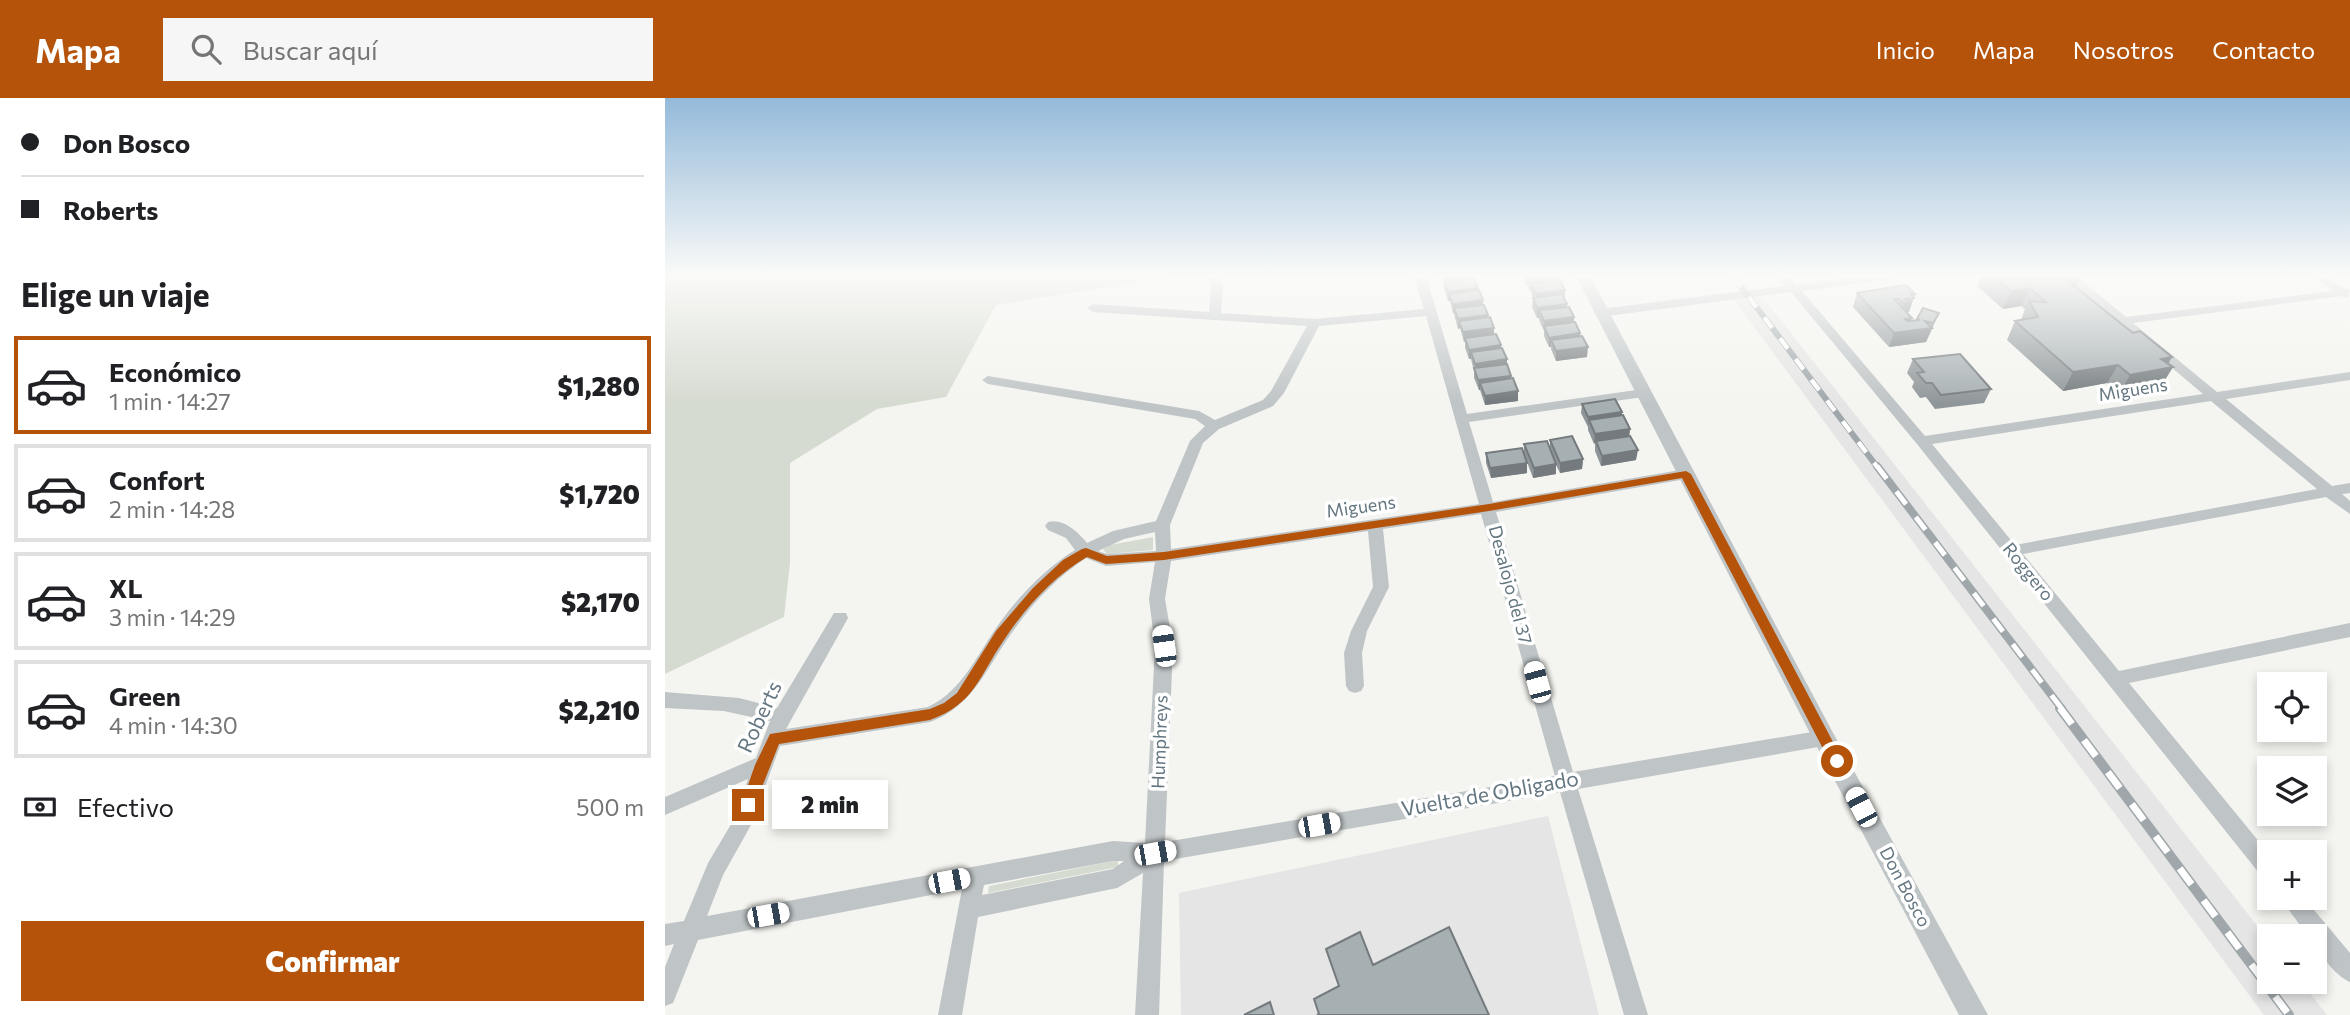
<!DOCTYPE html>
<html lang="es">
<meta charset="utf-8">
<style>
:root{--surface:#fff;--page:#f6f6f6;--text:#202124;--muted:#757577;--line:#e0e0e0;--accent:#b45309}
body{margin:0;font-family:Commissioner,sans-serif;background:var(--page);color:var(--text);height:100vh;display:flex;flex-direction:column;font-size:26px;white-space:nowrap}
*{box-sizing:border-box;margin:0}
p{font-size:23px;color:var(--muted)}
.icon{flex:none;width:38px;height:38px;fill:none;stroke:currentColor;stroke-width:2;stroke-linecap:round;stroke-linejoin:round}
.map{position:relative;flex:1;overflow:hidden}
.sheet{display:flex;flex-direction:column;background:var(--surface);width:665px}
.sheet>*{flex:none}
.guide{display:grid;align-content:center;height:154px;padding:0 21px;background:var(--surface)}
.buttons{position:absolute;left:1592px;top:574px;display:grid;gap:14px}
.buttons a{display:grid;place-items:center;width:70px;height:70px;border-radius:0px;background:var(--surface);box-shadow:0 4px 10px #0003;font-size:35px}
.end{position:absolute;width:32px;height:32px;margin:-16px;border:9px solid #b45309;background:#fff;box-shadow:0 0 0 4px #fff}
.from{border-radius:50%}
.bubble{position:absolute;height:49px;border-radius:0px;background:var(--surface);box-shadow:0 4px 10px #0003;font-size:23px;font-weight:800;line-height:49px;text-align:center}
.car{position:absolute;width:21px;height:42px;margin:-21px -10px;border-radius:9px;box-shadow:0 0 5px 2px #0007;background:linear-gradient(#fff 24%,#345 0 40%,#fff 0 76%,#345 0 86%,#fff 0)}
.guide b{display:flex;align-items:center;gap:24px;height:66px;font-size:26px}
.guide b+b{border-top:2px solid var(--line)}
.guide i{width:18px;height:18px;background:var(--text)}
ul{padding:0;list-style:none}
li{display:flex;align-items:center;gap:21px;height:98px;margin:0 14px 10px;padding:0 7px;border:4px solid var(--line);border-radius:0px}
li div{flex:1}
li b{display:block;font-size:26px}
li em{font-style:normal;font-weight:800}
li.on{border-color:var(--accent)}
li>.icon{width:63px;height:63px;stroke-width:1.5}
h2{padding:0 21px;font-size:32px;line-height:84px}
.pay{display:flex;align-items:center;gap:18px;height:77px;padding:0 21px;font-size:26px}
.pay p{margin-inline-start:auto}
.button{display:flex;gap:14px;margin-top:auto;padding:14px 21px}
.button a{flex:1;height:80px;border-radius:0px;background:var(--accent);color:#fff;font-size:28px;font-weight:800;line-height:80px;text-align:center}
header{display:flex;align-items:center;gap:42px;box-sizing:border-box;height:98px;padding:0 35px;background:var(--accent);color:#fff}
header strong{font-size:33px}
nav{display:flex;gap:38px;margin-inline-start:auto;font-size:24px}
.search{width:490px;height:63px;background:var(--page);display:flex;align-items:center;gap:18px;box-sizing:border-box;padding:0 24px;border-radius:0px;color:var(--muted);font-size:26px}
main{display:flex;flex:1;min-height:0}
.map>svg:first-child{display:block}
.built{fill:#e4e5e4}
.green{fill:#d6dbd1}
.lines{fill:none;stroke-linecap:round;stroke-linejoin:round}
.minor{fill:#bfc4c6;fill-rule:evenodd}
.tertiary{fill:#bfc4c6;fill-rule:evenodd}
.rail-far2-casing{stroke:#a0a7ab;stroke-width:6}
.rail-far1-casing{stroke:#a0a7ab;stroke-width:8}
.rail-casing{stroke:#a0a7ab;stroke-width:10}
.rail-far2{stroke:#fff;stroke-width:4.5;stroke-dasharray:13;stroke-linecap:butt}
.rail-far1{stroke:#fff;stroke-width:5;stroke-dasharray:16;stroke-linecap:butt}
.rail{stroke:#fff;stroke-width:7;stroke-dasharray:20;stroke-linecap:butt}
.wall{fill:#8f9699}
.shaded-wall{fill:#747a7d}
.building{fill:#a6afb2;stroke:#747a7d;stroke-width:2}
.route{fill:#b45309}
.labels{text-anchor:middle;stroke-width:7;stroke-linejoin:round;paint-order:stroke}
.street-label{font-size:18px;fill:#647680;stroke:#fff}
.near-street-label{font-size:21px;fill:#647680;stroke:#fff}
</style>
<header>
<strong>Mapa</strong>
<div class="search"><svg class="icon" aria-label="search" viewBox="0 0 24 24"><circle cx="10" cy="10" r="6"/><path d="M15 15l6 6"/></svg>Buscar aquí</div>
<nav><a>Inicio</a><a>Mapa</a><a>Nosotros</a><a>Contacto</a></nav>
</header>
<main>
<section class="sheet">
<div class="guide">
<b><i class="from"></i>Don Bosco</b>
<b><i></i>Roberts</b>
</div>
<h2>Elige un viaje</h2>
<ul>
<li class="on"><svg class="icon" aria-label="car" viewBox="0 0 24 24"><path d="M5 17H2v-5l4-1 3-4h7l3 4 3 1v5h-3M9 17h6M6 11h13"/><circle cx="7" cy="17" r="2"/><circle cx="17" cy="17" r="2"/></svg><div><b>Económico</b><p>1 min · 14:27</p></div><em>$1,280</em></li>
<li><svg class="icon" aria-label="car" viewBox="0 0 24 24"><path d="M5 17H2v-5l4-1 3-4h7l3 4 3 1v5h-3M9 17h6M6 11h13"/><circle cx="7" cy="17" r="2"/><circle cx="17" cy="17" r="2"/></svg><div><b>Confort</b><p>2 min · 14:28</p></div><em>$1,720</em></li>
<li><svg class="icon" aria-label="car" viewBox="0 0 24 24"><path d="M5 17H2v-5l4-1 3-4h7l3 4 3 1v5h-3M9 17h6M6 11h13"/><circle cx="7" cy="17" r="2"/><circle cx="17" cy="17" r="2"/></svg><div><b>XL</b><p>3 min · 14:29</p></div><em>$2,170</em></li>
<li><svg class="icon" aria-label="car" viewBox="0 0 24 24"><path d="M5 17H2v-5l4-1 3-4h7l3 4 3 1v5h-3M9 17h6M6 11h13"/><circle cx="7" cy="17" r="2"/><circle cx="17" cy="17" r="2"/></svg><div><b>Green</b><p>4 min · 14:30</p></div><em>$2,210</em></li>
</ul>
<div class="pay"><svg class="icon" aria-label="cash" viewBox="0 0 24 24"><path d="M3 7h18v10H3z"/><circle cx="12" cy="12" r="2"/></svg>Efectivo<p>500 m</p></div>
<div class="button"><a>Confirmar</a></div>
</section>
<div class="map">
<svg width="1685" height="917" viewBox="0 0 1685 917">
<rect width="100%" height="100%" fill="#f4f4f0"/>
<path class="built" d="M1096,197L1605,844V884H1636L1662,917H1599L1069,202Z
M883,718L934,917H516L514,795Z"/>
<path class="green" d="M0,178H513L331,207L281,299L212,311L125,365V465L119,519L0,576Z
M488,439V452L442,456L438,451L445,447Z
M453,762V769L323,795L324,788Z"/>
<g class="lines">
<path class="minor" d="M542,178H554L558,189L556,215L650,221L759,211L749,178H761L802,316L978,291L985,295L978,299L804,324L828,404L1021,371L1028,376L1021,381L831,414L908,674L1159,632L1166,634L1168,640L1166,646L1159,648L913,691L983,917H959L895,694L499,763L494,917H470L478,775L452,790L313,819L297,917H273L297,791L33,842L8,905L0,908V869L9,846L0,848V826L19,823L43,765L68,723L83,681L0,717V699L91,660L105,623L59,613L0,610V594L74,600L112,610L169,515H181L183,520L121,631L263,609C299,592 313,554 336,523C356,496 381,470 410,452L401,440L383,432L380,428L383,424C398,420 413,434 422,445L448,433L491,423L525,343L540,328L530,321L323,286L317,282L323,278L534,313L550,322L598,302L606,293L642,228L428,214L422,210L428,206L544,214L546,189ZM761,218L814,406L506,451L505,427L538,345L554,331L608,308L619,295L654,228ZM816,416L890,678L500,744L508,548L500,501L506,463L703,433L708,489L686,533L679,555L681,588L684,593L690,595L696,593L699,588L697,555L702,533L724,489L718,431ZM490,434L491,453L442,456L433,453L459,441ZM421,460L441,468L490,464L484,501L490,548L480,745L448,743L42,818L58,777L86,727L115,648L265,624C310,608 324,564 351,529C370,502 394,478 421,460ZM448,763H459L448,771L317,797L319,787Z
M1112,178H1124L1131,187L1202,178H1234L1228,181L1137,193L1260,338L1538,296L1398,178H1411L1461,219L1668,193L1647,178H1661L1681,191H1685L1683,200L1677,198L1468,225L1552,294L1685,274V282L1561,301L1667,388L1685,385V395L1677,396L1685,403V416L1661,399L1358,456L1454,573L1685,525V539L1464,585L1605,757V783L1598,780L1252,346L1126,194L935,219L929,215L935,211L1120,188ZM1546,303L1652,391L1350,447L1267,346Z
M1615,800H1639L1685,855V884C1671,878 1650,854 1650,838H1643Z"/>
<path class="tertiary" d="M911,178H925L1167,633L1323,917H1294L1151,647Z"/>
<g class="rail-far2-casing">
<path id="rail-far2" d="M1068,178L1213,370"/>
</g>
<g class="rail-far1-casing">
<path id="rail-far1" d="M1212,368L1397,611"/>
</g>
<g class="rail-casing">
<path id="rail" d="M1395,610L1624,917"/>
</g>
<use href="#rail-far2" class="rail-far2"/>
<use href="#rail-far1" class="rail-far1"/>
<use href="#rail" class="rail"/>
</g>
<path class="wall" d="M778,178H810V183L813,192L818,202V207L842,267L853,303L820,307L815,292H814L809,280V273L806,261H804L800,250V243L799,244L795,230L793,231L790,220L789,215H788L785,203H783L780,193Z
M858,178H892L902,209L915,235L922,259L891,263L886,251V249H884L879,238V233L874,222V220H872L867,209L868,200L866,193H865L860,184V180H859Z
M1317,178H1406L1410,189L1468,235L1507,259L1503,266L1508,269L1496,288L1454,296L1442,285L1398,293L1342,242L1350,223L1356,222L1360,211L1356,208L1338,211L1312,188Z
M1192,195L1250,196L1244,214H1241L1246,223L1251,222L1258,210L1274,215L1261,244L1224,249L1188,209Z
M1248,261L1326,291L1319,305L1270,311L1261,299L1255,300L1247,289L1249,284L1242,275Z
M917,306L957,314V317L965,331L964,338L971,362L936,368L930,353V345L929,346L923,332V329L916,315Z
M885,342L918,361L917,371L895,375L891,367V376L868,380L859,356V346L885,350Z
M821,355L862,375L826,380L821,365Z"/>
<path class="shaded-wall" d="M810,178V187L781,188L780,181Z
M894,180L893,190L866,186V193H865V184Z
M1413,183L1404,201V184Z
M813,190V199L784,196L785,203H783V194Z
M1365,190L1356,208L1338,211L1346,193Z
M900,192V202L871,205V196Z
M1246,196H1250L1244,214H1241L1234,219L1240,201Z
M818,202V212L789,210V215H788V206Z
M902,206V216L874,212V220H872V210Z
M1274,215L1261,244L1224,249L1229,235L1240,221L1247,220L1242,233L1266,230Z
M823,217V226L794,223L795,230L793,231V221Z
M909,219V229L879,228V233V223Z
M829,230V240H800V243L799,244L798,234Z
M915,235V245L886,242V249H884V240Z
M836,247V257L806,254V261H804V252Z
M923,249L922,259L891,263V253Z
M1507,259L1500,271L1508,269L1496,288L1454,296L1465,277L1496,261Z
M842,261V271L810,272V266Z
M1453,267L1442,285L1398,293L1408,274Z
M846,278V287L815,285V292H814L813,282Z
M853,293V303L820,307V298Z
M957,314L956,324L924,322L923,329V319Z
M965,331L964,340L931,343L929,346L930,336Z
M973,352L971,362L936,368L937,358Z
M918,361L917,371L895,375V365Z
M862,365V375L826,380L825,370Z
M891,366V376L868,380L869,370Z"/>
<path class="building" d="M779,178H808L780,181Z
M862,178H892L894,180L865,184Z
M1328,178H1406L1413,183L1404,184L1468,235L1475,233L1507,259L1496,261L1508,269L1465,277L1453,267L1408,274L1350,223L1373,219L1364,203L1381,204L1365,190L1346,193Z
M809,180L813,190L783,194L779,184Z
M895,182L900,192L871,196L866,186Z
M1241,187L1250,196H1246L1249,200L1240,201L1244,205H1239L1234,201H1229L1247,220L1240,221L1242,223L1255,222L1252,221L1258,210L1274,215L1268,225L1260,223L1267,230L1229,235L1192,195Z
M814,192L818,202L788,206L784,196Z
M897,196L902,206L872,210L868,200Z
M819,207L823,217L793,221L789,210Z
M904,209L909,219L879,223L874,212Z
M825,219L829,230L798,234L794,223Z
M910,224L915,235L884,240L879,228Z
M831,236L836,247L804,252L800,240Z
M917,238L923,249L891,253L886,242Z
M837,250L842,261L810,266L806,254Z
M1295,256L1326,291L1276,297L1267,285H1261L1252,275L1259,274L1248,261Z
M842,266L846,278L813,282L809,270Z
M848,280L853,293L820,298L815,285Z
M950,301L957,314L923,319L917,306Z
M958,317L965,331L930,336L924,322Z
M907,338L918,361L895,365L885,342Z
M965,338L973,352L937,358L931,343Z
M882,343L891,366L869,370L859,346Z
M857,350L862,365L825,370L821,355Z
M784,829L824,917H652L654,916L649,901L674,888L661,851L695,834L708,867Z
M605,904L609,917H579Z"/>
<linearGradient id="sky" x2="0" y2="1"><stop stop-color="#94bada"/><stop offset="0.58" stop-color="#fafaf8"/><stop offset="1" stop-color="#fafaf8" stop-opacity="0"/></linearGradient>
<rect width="1685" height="306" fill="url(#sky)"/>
<path class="route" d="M1021,373L1026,376L1176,659V668H1167L1017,380L824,413L499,462L441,466L422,459C389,478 360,510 339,542C314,578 310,606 265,622L114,646L88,712H78L76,707L90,667L105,636L265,611L279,605L292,595L331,533L368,490L398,462L417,451L421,450L442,458L499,454L824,406Z"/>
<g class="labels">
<g class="street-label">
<text transform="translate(1468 292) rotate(-9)" y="6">Miguens</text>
<text transform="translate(696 409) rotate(-8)" y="6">Miguens</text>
<text transform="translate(1363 474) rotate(51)" y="6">Roggero</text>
<text transform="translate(845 487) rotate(75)" y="6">Desalojo del 37</text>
<text transform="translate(495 644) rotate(-88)" y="6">Humphreys</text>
<text transform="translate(1240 789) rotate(62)" y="6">Don Bosco</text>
</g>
<g class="near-street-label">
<text transform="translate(95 619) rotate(-65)" y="7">Roberts</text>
<text transform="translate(825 696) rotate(-10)" y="7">Vuelta de Obligado</text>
</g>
</g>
</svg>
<div class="buttons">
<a><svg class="icon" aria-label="locate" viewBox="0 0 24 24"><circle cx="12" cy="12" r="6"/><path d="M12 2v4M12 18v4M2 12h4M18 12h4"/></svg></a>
<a><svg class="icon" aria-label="layers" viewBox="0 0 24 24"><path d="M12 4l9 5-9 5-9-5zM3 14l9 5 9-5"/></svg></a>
<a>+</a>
<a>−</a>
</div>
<i class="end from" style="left:1172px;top:663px"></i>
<i class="end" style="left:83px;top:707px"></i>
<div class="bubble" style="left:107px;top:682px;width:116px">2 min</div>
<i class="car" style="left:499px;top:548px;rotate:352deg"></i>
<i class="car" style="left:872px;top:584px;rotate:345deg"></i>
<i class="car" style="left:1196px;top:709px;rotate:332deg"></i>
<i class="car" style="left:654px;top:727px;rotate:80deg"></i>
<i class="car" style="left:490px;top:755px;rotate:80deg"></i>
<i class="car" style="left:284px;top:783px;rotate:79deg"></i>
<i class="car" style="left:103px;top:817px;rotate:80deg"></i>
</div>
</main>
